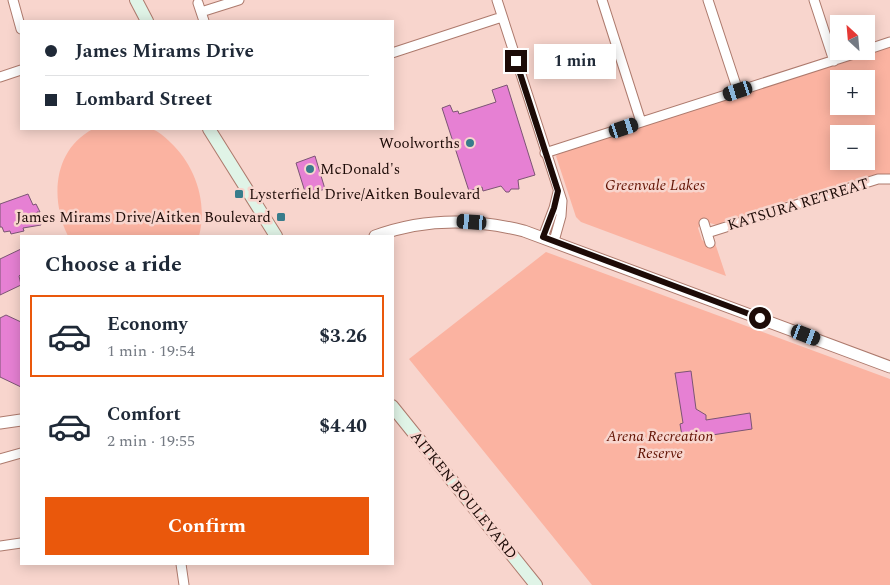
<!DOCTYPE html>
<meta charset="utf-8">
<style>
:root{--surface:#fff;--page:#f2f2f3;--text:#1f2937;--muted:#747a83;--line:#e0e1e3;--accent:#ea580c}
body{margin:0;font-family:Spectral,serif;background:var(--page);color:var(--text);height:100vh;display:flex;flex-direction:column;font-size:19px;white-space:nowrap}
*{box-sizing:border-box;margin:0}
p{font-size:16px;color:var(--muted)}
.icon{flex:none;width:28px;height:28px;fill:none;stroke:currentColor;stroke-width:2;stroke-linecap:round;stroke-linejoin:round}
.map{position:relative;flex:1;overflow:hidden}
.drawer{position:absolute;left:20px;top:235px;width:374px;height:330px;display:flex;flex-direction:column;background:var(--surface);border-radius:0px;box-shadow:0 2px 12px #0003}
.drawer>*{flex:none}
.guide{position:absolute;left:20px;top:20px;width:374px;height:110px;border-radius:0px;box-shadow:0 2px 12px #0003;display:grid;align-content:center;height:110px;padding:0 25px;background:var(--surface)}
.needle{width:32px;rotate:334deg}
.tools{position:absolute;left:830px;top:15px;display:grid;gap:10px}
.tools a{display:grid;place-items:center;width:45px;height:45px;border-radius:0px;background:var(--surface);box-shadow:0 2px 12px #0003;font-size:25px}
.end{position:absolute;width:22px;height:22px;margin:-11px;border:6px solid #1d0b07;background:#fff;box-shadow:0 0 0 2px #fff}
.from{border-radius:50%}
.bubble{position:absolute;height:35px;border-radius:0px;background:var(--surface);box-shadow:0 2px 12px #0003;font-size:16px;font-weight:700;line-height:35px;text-align:center}
.car{position:absolute;width:15px;height:30px;margin:-15px -8px;border-radius:6px;box-shadow:0 0 4px 1px #0007;background:linear-gradient(#222 24%,#8ab4d8 0 40%,#222 0 76%,#8ab4d8 0 86%,#222 0)}
.guide b{display:flex;align-items:center;gap:18px;height:48px;font-size:19px}
.guide b+b{border-top:1px solid var(--line)}
.guide i{width:12px;height:12px;background:var(--text)}
ul{padding:0;list-style:none}
li{display:flex;align-items:center;gap:15px;height:82px;margin:0 10px 8px;padding:0 15px;border:2px solid transparent;border-radius:0px}
li div{flex:1}
li b{display:block;font-size:19px}
li em{font-style:normal;font-weight:700}
li.current{border-color:var(--accent)}
li>.icon{width:45px;height:45px;stroke-width:1.5}
h2{padding:0 25px;font-size:22px;line-height:60px}
.action{display:flex;gap:10px;margin-top:auto;padding:10px 25px}
.action a{flex:1;height:58px;border-radius:0px;background:var(--accent);color:#fff;font-size:20px;font-weight:700;line-height:58px;text-align:center}
.map>svg:first-child{display:block}
.green{fill:#fbb3a1;fill-rule:evenodd}
.building{fill:#e680d3;stroke:#7c5574}
.lines{fill:none;stroke-linecap:round;stroke-linejoin:round}
.minor-casing{stroke:#ad7a6d;stroke-width:11}
.tertiary-casing{stroke:#ad7a6d;stroke-width:13}
.secondary-casing{stroke:#ad7a6d;stroke-width:14}
.minor{stroke:#fff;stroke-width:9}
.tertiary{stroke:#fff;stroke-width:11}
.secondary{stroke:#e0f4e7;stroke-width:12}
.route{stroke:#1d0b07;stroke-width:6}
.poi-dot{fill:#387c8b;stroke:#f8d5cd;stroke-width:2}
.labels{text-anchor:middle;stroke-width:5;stroke-linejoin:round;paint-order:stroke}
.poi-label{font-size:15px;fill:#1d0b07;stroke:#f8d5cd;text-anchor:end}
.park-label{font-size:15px;font-style:italic;fill:#5f1000;stroke:#f8d5cd}
.street-label{font-size:15px;fill:#1d0b07;stroke:#f8d5cd}
</style>
<div class="map">
<svg width="890" height="585" viewBox="0 0 890 585">
<rect width="100%" height="100%" fill="#f8d5cd"/>
<path class="green" d="M890,47V175C886,174 870,174 867,177C862,181 868,180 861,181C859,182 857,180 854,180C845,180 837,189 829,191L825,189C815,192 777,203 773,208C769,210 766,208 762,209C753,210 749,216 743,218C738,219 741,216 736,217C728,217 724,223 717,225L706,222L701,224L698,228L702,240L706,243L713,242L715,243L726,276L581,222L576,217L556,156L558,154ZM839,79H866V106H839ZM839,134H866V161H839Z
M93,129C107,129 139,126 151,129C157,130 165,137 170,142C195,165 208,202 199,236H68C50,199 53,150 93,129Z
M546,252L890,379V585H592L409,359Z"/>
<path class="building" d="M507,85L535,175L518,180L519,189H511L509,192H506L501,186L483,191L482,187L469,191L442,108L450,105L453,112L458,111L459,114L496,102L492,90Z
M315,156L325,189L306,195L296,163Z
M28,194L33,205L36,204L40,212H37L41,225L23,228L24,231L11,234L10,231L4,232L2,227H0V204Z
M21,249V274L19,276L21,285L0,295V259Z
M6,315L21,322V387L0,377V318Z
M691,371L696,409L706,415V420L750,413L752,429L712,435L713,437L683,442L680,424L683,423L675,373Z"/>
<g class="lines">
<g class="minor-casing">
<path id="minor" d="M13,0L21,29
M497,0L562,201L561,216L554,241
M602,0L641,122
M708,0L738,91
M814,0L834,61
M198,3L204,21
M201,12L239,0
M866,50L890,42
M392,53L502,17
M0,77L21,70
M545,153L863,51
M704,223L710,243
M707,233L878,179H890
M543,237L554,208L558,192
M0,459L21,453
M0,546L21,543
M181,564L184,585"/>
</g>
<g class="tertiary-casing">
<path id="tertiary" d="M375,236C424,218 473,218 524,231L890,367
M0,423L21,420"/>
</g>
<g class="secondary-casing">
<path id="secondary" d="M136,0L147,21
M209,129L276,236
M392,406L536,585"/>
</g>
<use href="#minor" class="minor"/>
<use href="#tertiary" class="tertiary"/>
<use href="#secondary" class="secondary"/>
</g>
<g class="lines">
<path class="route" d="M516,61L558,191L554,208L543,237L760,318"/>
</g>
<g class="poi-dot">
<circle cx="470" cy="143" r="5"/>
<circle cx="310" cy="169" r="5"/>
<rect x="234" y="189" width="10" height="10" rx="2.5"/>
<rect x="276" y="212" width="10" height="10" rx="2.5"/>
</g>
<g class="labels">
<g class="poi-label">
<text x="460" y="148">Woolworths</text>
<text x="320" y="174" text-anchor="start">McDonald's</text>
<text x="249" y="199" text-anchor="start">Lysterfield Drive/Aitken Boulevard</text>
<text x="271" y="222">James Mirams Drive/Aitken Boulevard</text>
</g>
<g class="park-label">
<text x="655" y="190">Greenvale Lakes</text>
<text x="660" y="441">Arena Recreation<tspan x="660" dy="17">Reserve</tspan></text>
</g>
<g class="street-label">
<text transform="translate(798 204) rotate(-17)" y="5">KATSURA RETREAT</text>
<text transform="translate(464 495) rotate(51)" y="5">AITKEN BOULEVARD</text>
</g>
</g>
</svg>
<div class="tools">
<a><svg class="needle" viewBox="-14 -14 28 28"><path d="M0-13l5 13h-10z" fill="#e53935"/><path d="M0 13l5-13h-10z" fill="#747a83"/></svg></a>
<a>+</a>
<a>−</a>
</div>
<i class="end from" style="left:760px;top:318px"></i>
<i class="end" style="left:516px;top:61px"></i>
<div class="bubble" style="left:534px;top:44px;width:82px">1 min</div>
<i class="car" style="left:738px;top:91px;rotate:252deg"></i>
<i class="car" style="left:624px;top:128px;rotate:72deg"></i>
<i class="car" style="left:472px;top:222px;rotate:274deg"></i>
<i class="car" style="left:806px;top:335px;rotate:111deg"></i>
<div class="guide">
<b><i class="from"></i>James Mirams Drive</b>
<b><i></i>Lombard Street</b>
</div>
<section class="drawer">
<h2>Choose a ride</h2>
<ul>
<li class="current"><svg class="icon" aria-label="car" viewBox="0 0 24 24"><path d="M5 17H2v-5l4-1 3-4h7l3 4 3 1v5h-3M9 17h6M6 11h13"/><circle cx="7" cy="17" r="2"/><circle cx="17" cy="17" r="2"/></svg><div><b>Economy</b><p>1 min · 19:54</p></div><em>$3.26</em></li>
<li><svg class="icon" aria-label="car" viewBox="0 0 24 24"><path d="M5 17H2v-5l4-1 3-4h7l3 4 3 1v5h-3M9 17h6M6 11h13"/><circle cx="7" cy="17" r="2"/><circle cx="17" cy="17" r="2"/></svg><div><b>Comfort</b><p>2 min · 19:55</p></div><em>$4.40</em></li>
</ul>
<div class="action"><a>Confirm</a></div>
</section>
</div>
